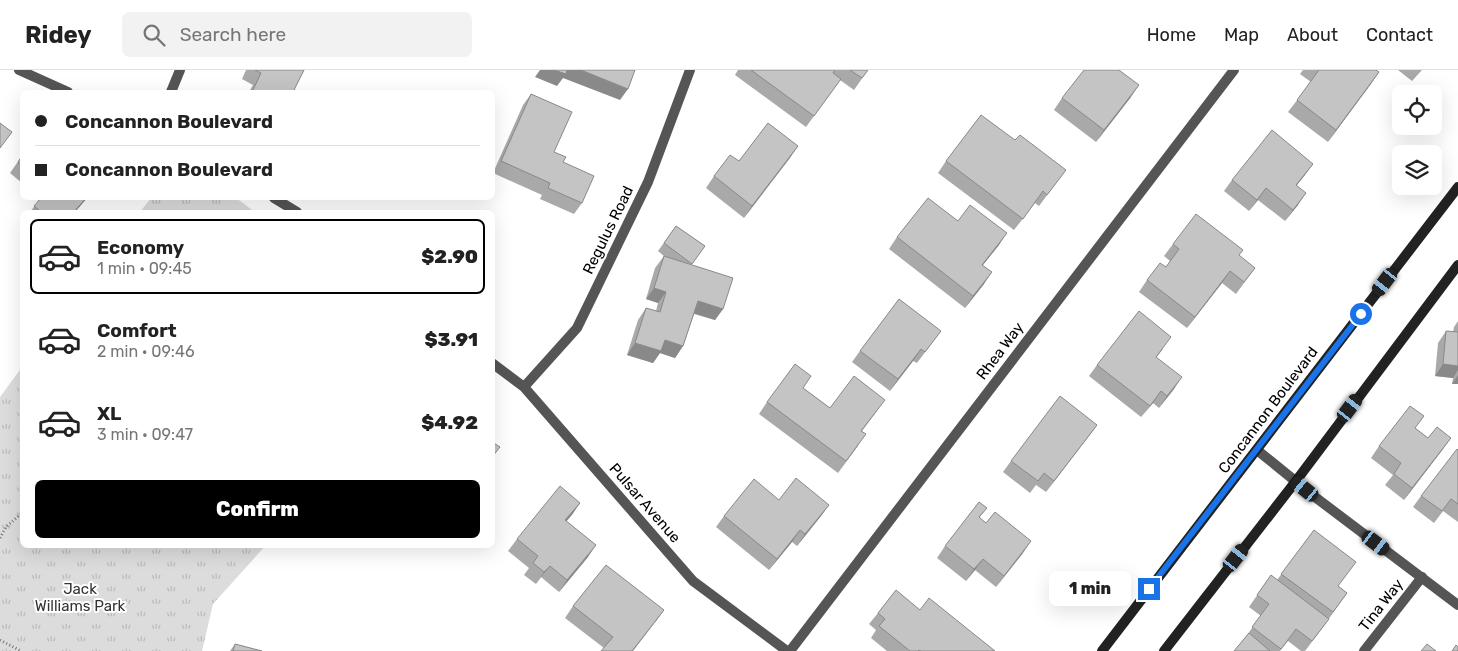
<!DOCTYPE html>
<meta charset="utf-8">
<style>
:root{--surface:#fff;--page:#f2f2f2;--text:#222;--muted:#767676;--line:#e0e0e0;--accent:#000}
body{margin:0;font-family:Rubik,sans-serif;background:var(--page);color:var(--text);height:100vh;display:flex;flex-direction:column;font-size:19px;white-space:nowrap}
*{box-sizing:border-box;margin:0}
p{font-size:16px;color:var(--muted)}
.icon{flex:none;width:28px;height:28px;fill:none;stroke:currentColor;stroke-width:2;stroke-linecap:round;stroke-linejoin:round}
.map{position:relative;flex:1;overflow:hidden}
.side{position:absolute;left:20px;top:140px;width:475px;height:338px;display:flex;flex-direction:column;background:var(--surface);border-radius:8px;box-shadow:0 5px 20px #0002}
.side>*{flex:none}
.hud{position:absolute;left:20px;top:20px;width:475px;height:110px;border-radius:8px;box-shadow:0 5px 20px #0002;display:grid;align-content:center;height:110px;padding:0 15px;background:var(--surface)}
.tools{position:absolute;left:1392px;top:15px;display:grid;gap:10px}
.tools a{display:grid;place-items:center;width:50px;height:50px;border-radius:8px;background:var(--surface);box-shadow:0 5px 20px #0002;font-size:25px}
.end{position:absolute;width:22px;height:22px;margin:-11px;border:6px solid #1a73e8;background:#fff;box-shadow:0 0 0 2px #fff}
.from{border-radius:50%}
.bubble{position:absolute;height:35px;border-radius:8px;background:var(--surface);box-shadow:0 5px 20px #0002;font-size:16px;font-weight:800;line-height:35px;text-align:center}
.car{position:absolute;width:15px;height:30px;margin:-15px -8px;border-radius:6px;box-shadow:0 0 4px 1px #0007;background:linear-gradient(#222 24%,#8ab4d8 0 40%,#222 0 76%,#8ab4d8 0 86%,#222 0)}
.hud b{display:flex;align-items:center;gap:18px;height:48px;font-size:19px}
.hud b+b{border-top:1px solid var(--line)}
.hud i{width:12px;height:12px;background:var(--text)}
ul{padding:9px 0 0;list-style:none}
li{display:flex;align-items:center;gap:15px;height:75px;margin:0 10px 8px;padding:0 5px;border:2px solid transparent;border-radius:8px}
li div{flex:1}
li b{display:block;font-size:19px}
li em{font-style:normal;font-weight:800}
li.active{border-color:var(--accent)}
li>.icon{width:45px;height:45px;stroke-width:1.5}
.cta{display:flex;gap:10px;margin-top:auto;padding:10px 15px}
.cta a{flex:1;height:58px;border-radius:8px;background:var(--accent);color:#fff;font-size:20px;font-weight:800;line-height:58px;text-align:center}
header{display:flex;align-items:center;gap:30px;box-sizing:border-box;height:70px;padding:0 25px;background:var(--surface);border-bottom:1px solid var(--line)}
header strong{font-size:24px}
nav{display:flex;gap:28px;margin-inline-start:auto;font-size:18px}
.search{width:350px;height:45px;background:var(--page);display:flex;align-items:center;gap:12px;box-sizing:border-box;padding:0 18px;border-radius:8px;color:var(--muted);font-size:19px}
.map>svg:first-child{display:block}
.park{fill:url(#park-tufts)}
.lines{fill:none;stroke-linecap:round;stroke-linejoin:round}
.path{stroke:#777;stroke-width:3;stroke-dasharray:1 2.5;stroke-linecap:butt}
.minor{stroke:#555;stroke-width:10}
.tertiary{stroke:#555;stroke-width:10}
.secondary{stroke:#222;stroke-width:10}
.wall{fill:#a9a9a9}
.shaded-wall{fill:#898989}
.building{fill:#c4c4c4;stroke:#898989}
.route{stroke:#1a73e8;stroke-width:6}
.labels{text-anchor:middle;stroke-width:4;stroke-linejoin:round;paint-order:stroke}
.street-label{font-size:15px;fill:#000;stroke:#fff}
.park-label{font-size:15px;fill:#333;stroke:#fff}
</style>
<header>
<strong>Ridey</strong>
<div class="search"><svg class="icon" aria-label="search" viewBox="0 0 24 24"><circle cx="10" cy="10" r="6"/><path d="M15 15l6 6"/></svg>Search here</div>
<nav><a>Home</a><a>Map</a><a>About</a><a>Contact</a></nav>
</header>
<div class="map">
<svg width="1458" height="581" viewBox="0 0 1458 581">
<defs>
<pattern id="park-tufts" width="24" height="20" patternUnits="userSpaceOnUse" patternTransform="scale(1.25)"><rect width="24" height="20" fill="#dcdcdc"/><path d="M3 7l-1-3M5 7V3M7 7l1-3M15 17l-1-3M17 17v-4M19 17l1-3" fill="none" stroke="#bbb"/></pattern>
</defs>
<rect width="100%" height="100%" fill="#fff"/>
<path class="park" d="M151,128H236L255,142H140Z
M22,297V475H266L213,534L202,581H0V327Z"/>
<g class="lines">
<path class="path" d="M0,468L6,457L22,443
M0,570L21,581"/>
<path class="minor" d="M19,0L68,22
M171,22L180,0
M274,128L297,142
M492,293L524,317L693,511L787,581
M524,317L577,258L648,112L690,0
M790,581L1234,0
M1364,581L1422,507"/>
<path class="tertiary" d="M1257,380L1315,427L1458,535"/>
<path class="secondary" d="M1102,581L1458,117
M1164,581L1296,411L1458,195"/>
</g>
<path class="wall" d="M246,0H304L294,20L298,22H249L253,15L242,9Z
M738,0H868L854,20L840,10L806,57L735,5Z
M1303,0H1376L1379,2L1328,72L1288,42L1311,12L1300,4Z
M1398,0H1422L1412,11Z
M531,24L554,82L563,92L582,133L574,144L540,129L542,125L493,103L523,35Z
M1131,27L1096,72L1054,40L1062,28Z
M1015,70L1066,100L1039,136L1035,133L1014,160L938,103L946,91Z
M798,76L744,148L706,118L714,106L739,91Z
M22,86V113L10,103Z
M1313,94L1297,115L1298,135L1285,151L1258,130L1249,141L1224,121L1232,110Z
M41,128H87L75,142H30Z
M958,151L999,175L983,195L984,214L965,238L889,179L897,167Z
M676,156L705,176L691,195L723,239L715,250L694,244L683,276L675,288L660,283L653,293L627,285L638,250L646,238L656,241L658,233L646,229L655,198L664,186L665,187L658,181Z
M1173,174L1239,186L1255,198L1236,224L1222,213L1187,258L1139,222L1147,210L1166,197L1170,191L1164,186Z
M1458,251V314H1452L1453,308L1435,306L1438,273L1446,261L1453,262L1454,257Z
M941,261L917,293L913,291L890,321L852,292L860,281Z
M1163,279L1156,288L1174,319L1159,338L1153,333L1141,347L1089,306L1097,295Z
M803,318L830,338L877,341L862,361L858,376L838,403L759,344L767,332Z
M1097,355L1046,422L1036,415L1030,423L1003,402L1011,391Z
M1415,358L1443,379L1404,430L1385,415L1393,405L1371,388L1379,376Z
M1458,380V452L1443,441L1434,453L1413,437L1421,426Z
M580,433L566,451L588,487L559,522L541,507L536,514L524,505L529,498L508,481L517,469Z
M829,435L821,446L797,476L792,472L769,500L716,457L724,446Z
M987,438L979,448L1023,483L996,517L975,500L966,511L937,488L945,476Z
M1314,460L1338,516L1347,523L1321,560L1305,581H1301L1288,571L1280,581H1234L1244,569L1261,546L1249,537L1271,505L1277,510Z
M573,536L664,540L656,551L604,578L565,548Z
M920,540L995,581H887L871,568L876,560L869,554L878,543Z
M235,574L262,581H230Z"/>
<path class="shaded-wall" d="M540,0H581L628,19L620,30L563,8L557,16L535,7Z
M1379,2L1371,14L1328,72L1336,60Z
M1139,15L1131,27L1096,72L1104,60Z
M798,76L790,88L744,148L752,136Z
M1313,94L1305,105L1288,126L1296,115Z
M1266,118L1258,130L1249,141L1257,130Z
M1306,123L1298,135L1285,151L1293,140Z
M86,128H87L75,142H74Z
M1007,163L999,175L974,206L982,195Z
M1230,201L1222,213L1187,258L1195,247Z
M992,202L984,214L965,238L973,226Z
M654,218L666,222L658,233L646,229Z
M698,231L723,239L715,250L690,242Z
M665,270L683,276L675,288L660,283L653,293L627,285L635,273Z
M921,279L913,291L890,321L898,309Z
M1443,294L1458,296V300L1453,308L1435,306Z
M1458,305V314H1452Z
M1182,307L1174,319L1159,338L1167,326Z
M1161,321L1153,333L1141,347L1150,336Z
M1097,355L1089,366L1046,422L1054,411Z
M1451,368L1443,379L1404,430L1412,418Z
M580,433L572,445L557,462L565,450Z
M829,435L821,446L797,476L805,464Z
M800,460L792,472L769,500L777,489Z
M1031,471L1023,483L996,517L1004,506Z
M596,475L588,487L559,522L567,510Z
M983,489L975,500L966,511L974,499Z
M550,496L541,507L536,514L544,502Z
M664,540L656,551L633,581H632Z"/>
<path class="building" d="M255,0H304L294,20L298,22H252L261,3Z
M554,0H567L566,4Z
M581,0H635L628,19Z
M751,0H835L833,3L841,9L814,46Z
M850,0H868L862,8Z
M1084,0H1119L1139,15L1104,60L1062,28Z
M1319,0H1376L1379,2L1336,60L1297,30Z
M531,24L572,42L554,82L566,87L563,92L594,106L582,133L548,118L550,113L501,91Z
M981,45L1015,70L1020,65L1066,100L1047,125L1043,121L1023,149L946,91Z
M0,53L12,62L0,78Z
M768,53L798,76L752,136L714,106L730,85L739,91Z
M1272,60L1313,94L1296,115L1306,123L1293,140L1266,118L1257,130L1232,110Z
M22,86V95L18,92Z
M41,128H86L74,142H41L34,136Z
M928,128L958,151L970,135L1007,163L982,195L992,202L973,226L897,167Z
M1196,144L1243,180L1239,185L1255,198L1244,212L1230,201L1195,247L1147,210L1160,193L1166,197L1179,179L1173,174Z
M676,156L705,176L692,194L664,173Z
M664,186L733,208L723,239L698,231L683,276L665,270L661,281L635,273L646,238L660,242L666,222L654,218Z
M899,229L941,261L925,282L921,279L898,309L860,281Z
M1139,241L1171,267L1156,287L1182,307L1167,326L1161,321L1150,336L1097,295Z
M1446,261L1458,262V296L1443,294Z
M795,294L811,306L803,318L830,338L854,306L885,330L861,361L866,364L846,391L767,332Z
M1060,326L1097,355L1054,411L1044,403L1038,411L1011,391Z
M1410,336L1424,346L1415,358L1428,368L1437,357L1451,368L1412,418L1394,404L1401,393L1379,376Z
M492,372L500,377L492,387Z
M1457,379L1458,380V434L1451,429L1442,441L1421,426Z
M796,408L829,435L805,464L800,460L777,489L724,446L754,409L779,430Z
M560,416L580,433L565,450L596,475L567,510L550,496L544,502L533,493L538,486L517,469Z
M979,432L987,438L979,447L986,453L995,442L1031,471L1004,506L983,489L974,499L945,476Z
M1314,460L1356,492L1338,516L1347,523L1333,542L1281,504Z
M606,495L664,540L632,581H601L613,567L573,536Z
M1271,505L1329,549L1312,571L1296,559L1281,579L1252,557L1269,534L1257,525Z
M896,520L920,540L929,528L995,581H921L919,580L918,581H910L879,556L885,549L878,543Z
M1249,563L1270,581H1234Z
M235,574L262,581H233Z
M1427,574L1436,581H1421Z
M1456,575L1458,577V581H1452Z"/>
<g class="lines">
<path class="route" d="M1149,519L1361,244"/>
</g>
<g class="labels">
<g class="street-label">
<text transform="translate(608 160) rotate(-64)" y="5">Regulus Road</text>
<text transform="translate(1000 281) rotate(-53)" y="5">Rhea Way</text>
<text transform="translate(1268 340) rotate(-53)" y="5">Concannon Boulevard</text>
<text transform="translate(645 433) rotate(49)" y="5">Pulsar Avenue</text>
<text transform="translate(1381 535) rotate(-52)" y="5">Tina Way</text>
</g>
<g class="park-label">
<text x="80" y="524">Jack<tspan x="80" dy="17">Williams Park</tspan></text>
</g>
</g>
</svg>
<div class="tools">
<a><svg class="icon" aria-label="locate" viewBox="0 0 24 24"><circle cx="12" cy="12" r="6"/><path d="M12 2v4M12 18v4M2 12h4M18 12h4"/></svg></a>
<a><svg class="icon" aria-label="layers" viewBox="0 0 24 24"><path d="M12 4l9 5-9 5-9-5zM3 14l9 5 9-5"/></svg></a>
</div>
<i class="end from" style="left:1361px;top:244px"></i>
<i class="end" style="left:1149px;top:519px"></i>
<div class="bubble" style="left:1049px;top:501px;width:82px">1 min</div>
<i class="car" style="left:1385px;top:212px;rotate:217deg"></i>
<i class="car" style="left:1350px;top:338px;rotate:37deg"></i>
<i class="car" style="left:1305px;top:419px;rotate:309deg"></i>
<i class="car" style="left:1376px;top:473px;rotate:127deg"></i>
<i class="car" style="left:1236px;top:488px;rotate:38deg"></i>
<div class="hud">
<b><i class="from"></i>Concannon Boulevard</b>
<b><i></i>Concannon Boulevard</b>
</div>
<section class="side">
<ul>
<li class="active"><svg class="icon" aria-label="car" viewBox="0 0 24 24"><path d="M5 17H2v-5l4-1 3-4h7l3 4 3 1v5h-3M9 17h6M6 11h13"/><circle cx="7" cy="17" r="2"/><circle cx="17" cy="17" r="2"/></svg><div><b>Economy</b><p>1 min · 09:45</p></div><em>$2.90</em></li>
<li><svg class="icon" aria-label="car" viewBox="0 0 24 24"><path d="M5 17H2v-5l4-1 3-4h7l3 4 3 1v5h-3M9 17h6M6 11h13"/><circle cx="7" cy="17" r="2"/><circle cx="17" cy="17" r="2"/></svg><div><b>Comfort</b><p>2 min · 09:46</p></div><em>$3.91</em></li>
<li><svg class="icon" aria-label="car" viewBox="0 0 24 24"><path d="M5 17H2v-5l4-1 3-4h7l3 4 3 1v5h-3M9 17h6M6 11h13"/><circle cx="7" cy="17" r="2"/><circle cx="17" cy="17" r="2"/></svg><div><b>XL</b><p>3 min · 09:47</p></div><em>$4.92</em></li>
</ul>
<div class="cta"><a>Confirm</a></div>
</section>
</div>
